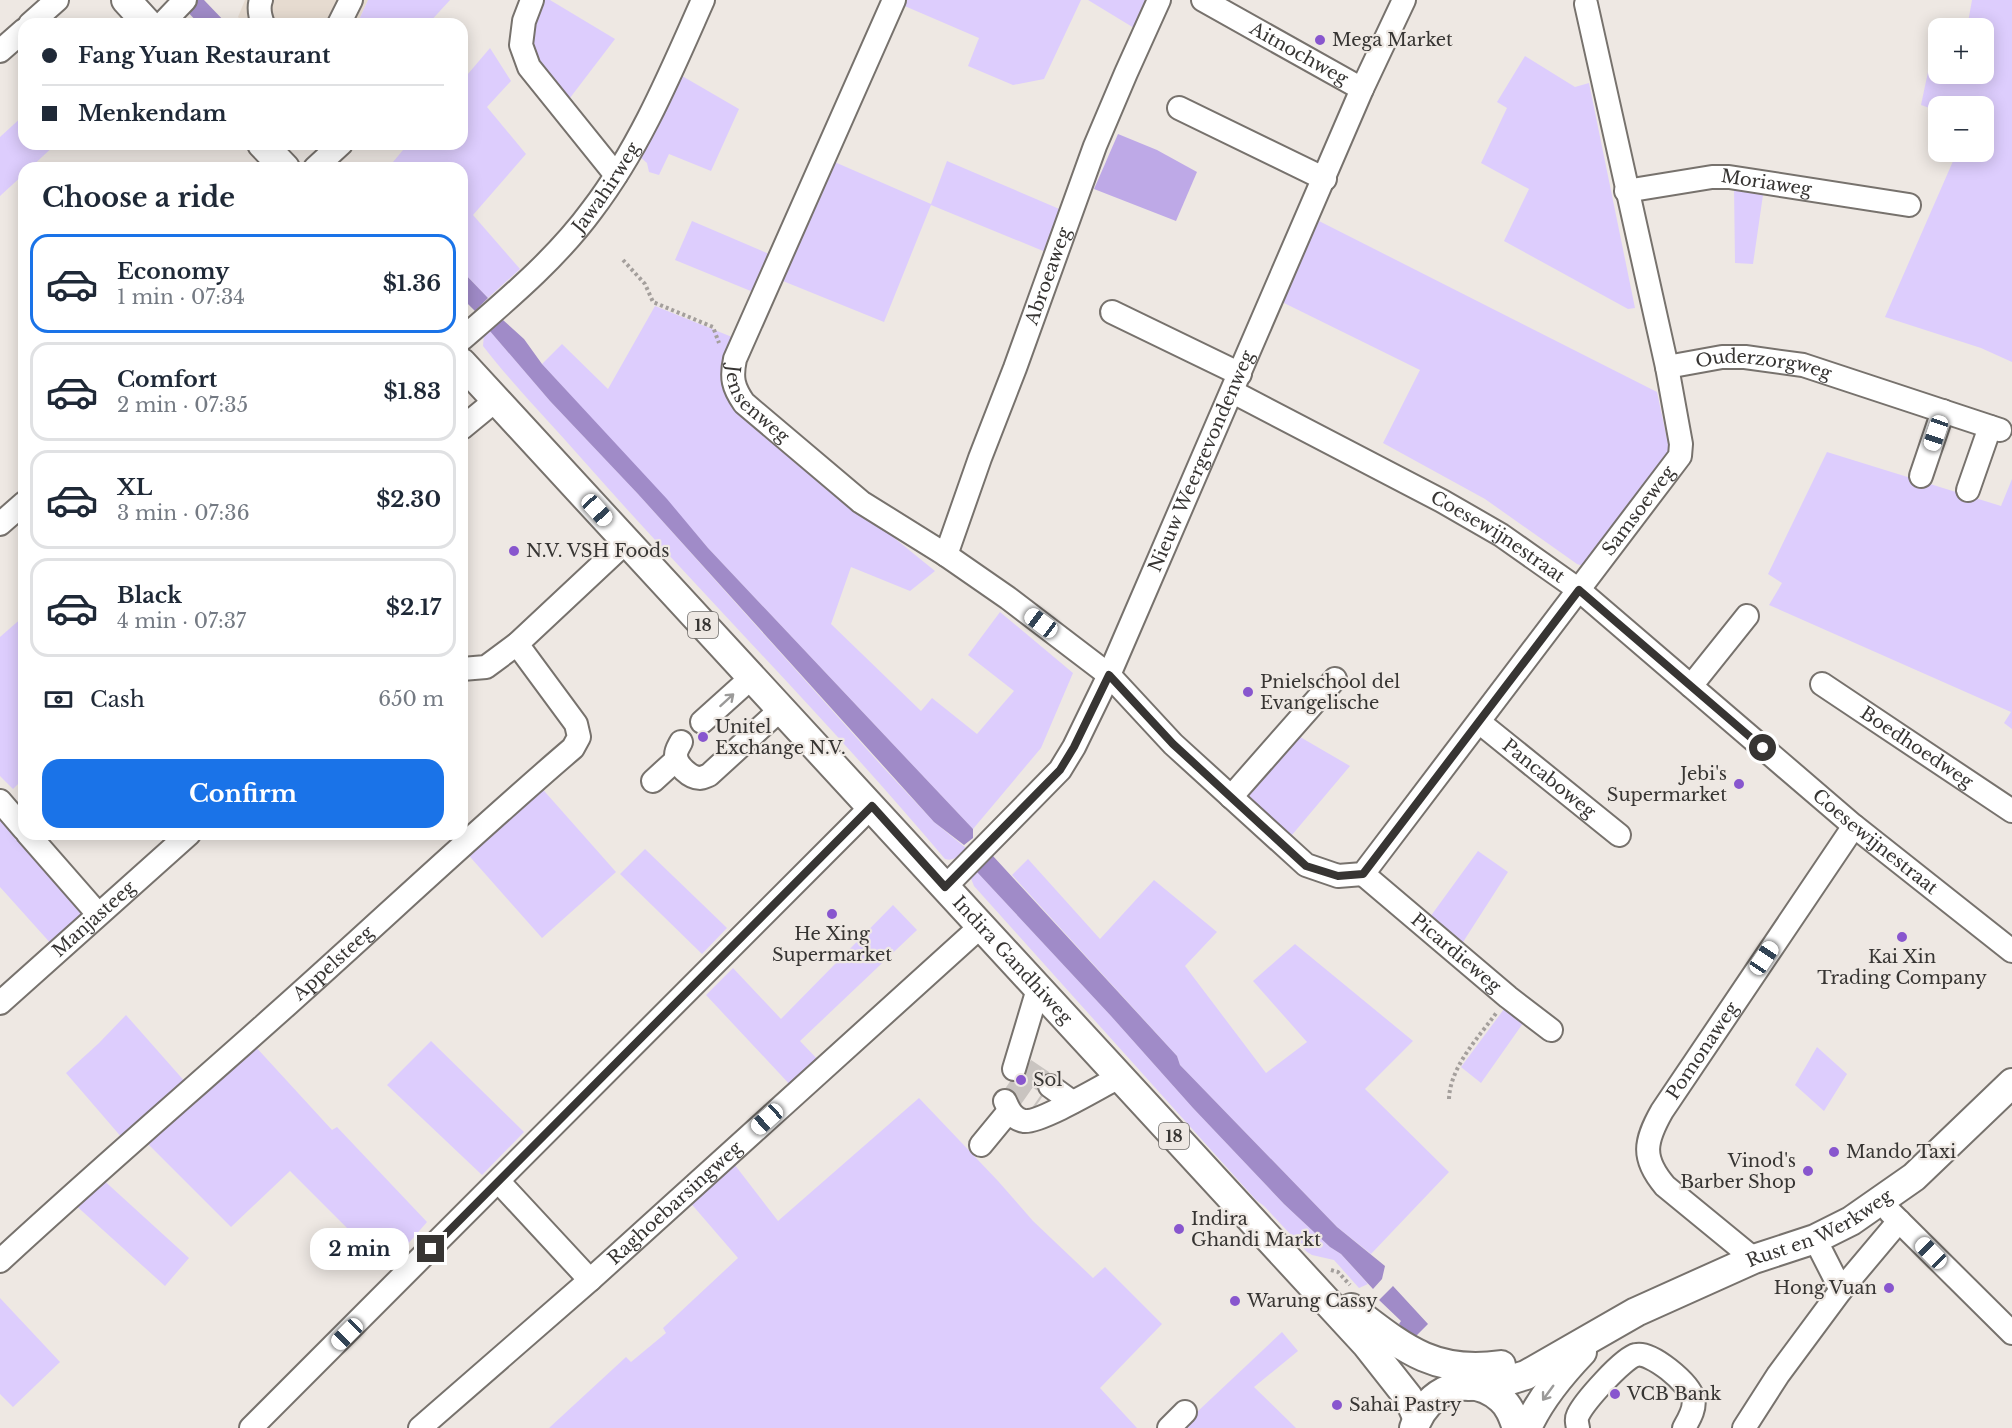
<!DOCTYPE html>
<meta charset="utf-8">
<style>
:root{--surface:#fff;--page:#f2f2f3;--text:#1f2937;--muted:#747a83;--line:#e0e1e3;--accent:#1a73e8}
body{margin:0;font-family:"Libre Baskerville",serif;background:var(--page);color:var(--text);height:100vh;display:flex;flex-direction:column;font-size:22px;white-space:nowrap}
*{box-sizing:border-box;margin:0}
p{font-size:20px;color:var(--muted)}
.icon{flex:none;width:33px;height:33px;fill:none;stroke:currentColor;stroke-width:2;stroke-linecap:round;stroke-linejoin:round}
.map{position:relative;flex:1;overflow:hidden}
.drawer{position:absolute;left:18px;top:162px;width:450px;height:678px;display:flex;flex-direction:column;background:var(--surface);border-radius:18px;box-shadow:0 3px 15px #0003}
.drawer>*{flex:none}
.hud{position:absolute;left:18px;top:18px;width:450px;height:132px;border-radius:18px;box-shadow:0 3px 15px #0003;display:grid;align-content:center;height:132px;padding:0 24px;background:var(--surface)}
.controls{position:absolute;left:1928px;top:18px;display:grid;gap:12px}
.controls a{display:grid;place-items:center;width:66px;height:66px;border-radius:12px;background:var(--surface);box-shadow:0 3px 15px #0003;font-size:30px}
.end{position:absolute;width:27px;height:27px;margin:-14px;border:8px solid #373533;background:#fff;box-shadow:0 0 0 3px #fff}
.from{border-radius:50%}
.bubble{position:absolute;height:42px;border-radius:18px;background:var(--surface);box-shadow:0 3px 15px #0003;font-size:20px;font-weight:700;line-height:42px;text-align:center}
.car{position:absolute;width:18px;height:36px;margin:-18px -9px;border-radius:8px;box-shadow:0 0 4px 2px #0007;background:linear-gradient(#fff 24%,#345 0 40%,#fff 0 76%,#345 0 86%,#fff 0)}
.hud b{display:flex;align-items:center;gap:21px;height:57px;font-size:22px}
.hud b+b{border-top:2px solid var(--line)}
.hud i{width:15px;height:15px;background:var(--text)}
ul{padding:0;list-style:none}
li{display:flex;align-items:center;gap:18px;height:99px;margin:0 12px 9px;padding:0 12px;border:3px solid var(--line);border-radius:18px}
li div{flex:1}
li b{display:block;font-size:22px}
li em{font-style:normal;font-weight:700}
li.selected{border-color:var(--accent)}
li>.icon{width:54px;height:54px;stroke-width:1.5}
h2{padding:0 24px;font-size:27px;line-height:72px}
.pay{display:flex;align-items:center;gap:15px;height:66px;padding:0 24px;font-size:22px}
.pay p{margin-inline-start:auto}
.action{display:flex;gap:12px;margin-top:auto;padding:12px 24px}
.action a{flex:1;height:69px;border-radius:18px;background:var(--accent);color:#fff;font-size:24px;font-weight:700;line-height:69px;text-align:center}
.map>svg:first-child{display:block}
.built{fill:#e6dbd0}
.green{fill:#ddcdfd}
.forest{fill:#bea9e7}
.water{fill:#a08bc8}
.lines{fill:none;stroke-linecap:round;stroke-linejoin:round}
.minor-tunnel{stroke:#c9c4c0;stroke-width:22;stroke-dasharray:22 11;stroke-linecap:butt}
.minor-casing{stroke:#77726d;stroke-width:26}
.major-casing{stroke:#77726d;stroke-width:32}
.path{stroke:#a49f9c;stroke-width:4;stroke-dasharray:3 3;stroke-linecap:butt}
.minor{stroke:#fff;stroke-width:22}
.major{stroke:#fff;stroke-width:28}
.oneway{stroke:#9b9a99}
.route{stroke:#373533;stroke-width:8}
.poi-dot{fill:#8856ce;stroke:#eee8e3;stroke-width:2}
.labels{text-anchor:middle;stroke-width:4.5;stroke-linejoin:round;paint-order:stroke}
.shield{fill:#eee8e3;stroke:#6e6b68;stroke-width:1.5}
.shield-label{font-size:16px;font-weight:bold;fill:#373533}
.poi-label{font-size:18px;fill:#373533;stroke:#eee8e3;text-anchor:start}
.street-label{font-size:18px;fill:#373533;stroke:#eee8e3}
</style>
<div class="map">
<svg width="2012" height="1428" viewBox="0 0 2012 1428">
<rect width="100%" height="100%" fill="#eee8e3"/>
<path class="built" d="M245,0H368L357,24H245L238,17Z"/>
<path class="green" d="M368,0H450L428,24H357Z
M542,0H550L615,39L560,111L532,78L529,33Z
M902,0H1081L1044,79L1013,85L968,66L979,38L900,4Z
M1088,0H1152L1139,31Z
M1972,0H2012V362L1981,348L1885,317L1957,152H1983V106H1938V111L1921,105L1936,34L1938,35V74H1983V28H1967Z
M490,48L511,81L487,107L526,154L473,215L520,269L488,298L462,271V168H388L408,144H462V81Z
M1525,56L1575,87L1589,83L1635,308L1628,309L1504,241L1529,189L1481,163L1507,108L1497,102Z
M677,73L739,109L711,171L669,154L659,175L649,172L647,163L637,154Z
M24,115V144H56L30,168H24V174L0,196V137Z
M830,160L931,204L947,161L1064,211L1048,253L931,205L884,322L778,279Z
M1734,186L1764,188L1753,264L1735,263Z
M692,221L774,256L758,294L675,260Z
M1319,221L1657,392L1669,448L1666,458L1583,566L1577,564L1485,499L1383,443L1420,370L1282,302Z
M655,306L737,339L725,377L803,464L935,571L910,591L851,567L831,624L921,711L932,698L977,734L1014,691L968,655L1000,612L1073,673L1041,748L973,829L708,548L666,499L542,364L562,344L608,389Z
M489,330L550,401L638,494L881,765L934,822L966,848C960,854 955,862 945,859C829,721 701,594 582,459C549,421 513,385 483,346L484,334Z
M1827,452L2001,506L2012,479V729L2004,723L2011,712L1769,605L1782,583L1768,574Z
M24,616V778L13,789L0,776V637Z
M1295,734L1350,766L1281,848L1237,797Z
M538,784L616,872L542,938L464,850Z
M0,817L86,912L53,946L0,887Z
M645,849L727,928L702,954L620,874Z
M1478,851L1508,872L1456,953L1422,928Z
M1028,859L1100,939L1154,880L1217,932L1185,966L1266,1073L1307,1042L1253,981L1295,944L1413,1041L1365,1089L1449,1172L1371,1254L1337,1227L1180,1065L1177,1056L1012,875Z
M977,872L1111,1016L1193,1108L1284,1204L1330,1247L1341,1254L1368,1284L1359,1288L1334,1260L1312,1255L1307,1252L1264,1206L1256,1200L974,886L970,876Z
M893,905L917,930L800,1041L820,1062L793,1088L706,995L733,968L781,1019Z
M1507,1005L1526,1019L1481,1083L1461,1067Z
M126,1015L187,1084L123,1139L66,1073L99,1043Z
M431,1041L524,1132L482,1175L387,1085Z
M253,1044L332,1130L337,1127L427,1222L387,1268L290,1171L231,1227L144,1140Z
M1817,1047L1847,1074L1824,1111L1795,1085Z
M919,1098L998,1181L1033,1221L1093,1278L1105,1267L1162,1324L1100,1388L1137,1428H549L626,1357L631,1362L666,1333L663,1328L738,1258L688,1200L731,1160L778,1221Z
M99,1176L189,1258L165,1286L72,1202Z
M0,1298L60,1362L13,1407L0,1394Z
M1282,1332L1298,1351L1254,1387L1296,1428H1180Z"/>
<path class="forest" d="M1118,134L1157,150L1197,172L1176,221L1094,189Z"/>
<path class="water" d="M192,0H204L227,24H199L184,8Z
M462,271L488,298L475,311L462,298Z
M503,320L524,339L542,364L667,499L708,548L973,829V838L964,845L934,822L638,494L550,401L489,330Z
M993,856L1177,1056L1180,1065L1337,1227L1385,1266L1382,1279L1373,1289L1341,1254L1330,1247L1284,1204L1193,1108L1111,1016L977,872Z
M1393,1286L1428,1324L1414,1338L1399,1324L1401,1321L1379,1300Z"/>
<g class="lines">
<path class="minor-tunnel" d="M1025,1069L1050,1086
M1009,1083L1038,1103"/>
<g class="minor-casing">
<g id="minor">
<path d="M261,0C258,8 260,16 263,24"/>
<path d="M532,0L524,21L521,45L529,67L616,175"/>
<path id="s1" d="M894,0L735,359C731,378 733,387 744,403L861,502L946,555L1008,598L1109,675L1173,744L1306,865L1338,876L1363,874L1680,456L1681,444L1667,367L1586,4"/>
<path id="s2" d="M1203,0L1362,89"/>
<path d="M30,24L57,0"/>
<path d="M162,24L185,0"/>
<path d="M339,24L351,0"/>
<path d="M0,51L24,30"/>
<path d="M1179,108L1325,179"/>
<path d="M315,168L341,144"/>
<path id="s3" d="M1626,191L1712,177H1729L1909,205"/>
<path d="M1112,312L1240,374"/>
<path id="s4" d="M462,339C508,299 556,259 592,210C640,147 671,72 703,0"/>
<path id="s5" d="M1667,367L1722,357H1745L1803,365L2000,430"/>
<path id="s6" d="M1233,392L1442,501L1501,535L1579,590L1854,826L2012,951"/>
<path d="M462,428L496,400"/>
<path d="M1921,476L1943,411"/>
<path d="M1968,490L1990,427"/>
<path d="M0,524L24,503"/>
<path id="s7" d="M946,555L980,458L1015,368L1095,146L1126,73L1159,0"/>
<path d="M462,669L486,667L517,644L626,542"/>
<path id="s8" d="M1822,684L2012,811"/>
<path d="M1691,686L1747,616"/>
<path d="M702,722L752,677"/>
<path id="s9" d="M1479,722L1619,835"/>
<path d="M681,742C679,746 676,750 676,755C676,765 690,778 700,778C703,778 706,776 709,775L781,709"/>
<path d="M653,781L676,760"/>
<path d="M1231,797L1335,679"/>
<path d="M0,801L24,829"/>
<path d="M28,834L98,914"/>
<path id="s10" d="M1363,874L1508,997L1551,1030"/>
<path id="s11" d="M945,887L1060,770L1074,747L1109,675L1362,89L1404,0"/>
<path id="s12" d="M0,1003L189,834"/>
<path d="M1014,1069L1038,989"/>
<path d="M1050,1086L1072,1102"/>
<path d="M1005,1101C1009,1110 1013,1119 1024,1121C1040,1123 1102,1086 1119,1077"/>
<path d="M981,1145L1009,1111"/>
<path d="M499,1182L590,1280"/>
<path d="M1890,1212L2012,1333"/>
<path d="M1815,1239L1841,1290"/>
<path id="s13" d="M1754,1259L1665,1186C1641,1158 1645,1141 1662,1111L1854,826"/>
<path id="s14" d="M0,1261C94,1174 192,1090 288,1004C383,919 476,831 573,748L579,737L576,724L517,644"/>
<path d="M251,1428L872,806"/>
<path id="s15" d="M420,1428L590,1280L980,927"/>
<path d="M1169,1428L1185,1412"/>
<path d="M1578,1428C1577,1423 1576,1419 1578,1415C1584,1402 1623,1358 1636,1355C1651,1351 1689,1383 1693,1398C1696,1408 1689,1419 1684,1428"/>
<path d="M1744,1428L1778,1375L1841,1290L1899,1221"/>
</g>
</g>
<g class="major-casing">
<g id="major">
<path d="M126,0L148,24"/>
<path d="M262,144L285,168"/>
<path id="s16" d="M462,363L1367,1345L1408,1397L1417,1417"/>
<path d="M1351,1308C1402,1347 1433,1375 1501,1365"/>
<path id="s17" d="M1468,1386L1500,1383L1526,1375L1636,1312L1754,1259L1815,1239L1851,1221L1914,1177L2012,1083"/>
<path d="M1414,1428C1426,1391 1469,1370 1501,1399C1510,1407 1513,1417 1517,1428"/>
<path d="M1527,1428C1540,1399 1560,1375 1582,1352"/>
</g>
</g>
<path class="path" d="M623,260L645,284L653,302L713,327L719,343
M1449,1099C1450,1067 1478,1038 1497,1012
M1331,1270L1338,1272L1350,1285"/>
<use href="#minor" class="minor"/>
<use href="#major" class="major"/>
</g>
<defs><path id="oneway-shaft" d="M-6 0H5M1.5-3L5.5 0L1.5 3" fill="none" stroke-width="1.6" stroke-linecap="round" stroke-linejoin="round" transform="scale(1.5)"/></defs>
<g class="oneway">
<use href="#oneway-shaft" transform="translate(727 700) rotate(-42)"/>
<use href="#oneway-shaft" transform="translate(1548 1393) rotate(126)"/>
</g>
<g class="lines">
<path class="route" d="M431,1249L872,806L945,887L1060,770L1074,747L1109,675L1173,744L1306,866L1338,876L1363,874L1579,590L1763,748"/>
</g>
<g class="poi-dot">
<circle cx="1320" cy="40" r="6"/>
<circle cx="514" cy="551" r="6"/>
<circle cx="1248" cy="692" r="6"/>
<circle cx="703" cy="737" r="6"/>
<circle cx="1739" cy="784" r="6"/>
<circle cx="832" cy="914" r="6"/>
<circle cx="1902" cy="937" r="6"/>
<circle cx="1021" cy="1080" r="6"/>
<circle cx="1834" cy="1152" r="6"/>
<circle cx="1808" cy="1171" r="6"/>
<circle cx="1179" cy="1229" r="6"/>
<circle cx="1889" cy="1288" r="6"/>
<circle cx="1235" cy="1301" r="6"/>
<circle cx="1615" cy="1394" r="6"/>
<circle cx="1337" cy="1405" r="6"/>
</g>
<g class="labels">
<g class="shield">
<rect x="688" y="612" width="30" height="26" rx="4.5"/>
<rect x="1159" y="1123" width="30" height="26" rx="4.5"/>
</g>
<g class="shield-label">
<text x="703" y="631">18</text>
<text x="1174" y="1142">18</text>
</g>
<g class="poi-label">
<text x="1332" y="46">Mega Market</text>
<text x="526" y="557">N.V. VSH Foods</text>
<text x="1260" y="688">Pnielschool del<tspan x="1260" dy="21">Evangelische</tspan></text>
<text x="715" y="733">Unitel<tspan x="715" dy="21">Exchange N.V.</tspan></text>
<text x="1727" y="780" text-anchor="end">Jebi's<tspan x="1727" dy="21">Supermarket</tspan></text>
<text x="832" y="940" text-anchor="middle">He Xing<tspan x="832" dy="21">Supermarket</tspan></text>
<text x="1902" y="963" text-anchor="middle">Kai Xin<tspan x="1902" dy="21">Trading Company</tspan></text>
<text x="1033" y="1086">Sol</text>
<text x="1846" y="1158">Mando Taxi</text>
<text x="1796" y="1167" text-anchor="end">Vinod's<tspan x="1796" dy="21">Barber Shop</tspan></text>
<text x="1191" y="1225">Indira<tspan x="1191" dy="21">Ghandi Markt</tspan></text>
<text x="1877" y="1294" text-anchor="end">Hong Vuan</text>
<text x="1247" y="1307">Warung Cassy</text>
<text x="1627" y="1400">VCB Bank</text>
<text x="1349" y="1411">Sahai Pastry</text>
</g>
<g class="street-label">
<text dy="6" stroke="none"><textPath href="#s2" startOffset="110">Aitnochweg</textPath></text>
<text dy="6" stroke="none"><textPath href="#s3" startOffset="142">Moriaweg</textPath></text>
<text dy="6" stroke="none"><textPath href="#s4" startOffset="210">Jawahirweg</textPath></text>
<text dy="6" stroke="none"><textPath href="#s7" startOffset="297">Abroeaweg</textPath></text>
<text dy="6" stroke="none"><textPath href="#s5" startOffset="98">Ouderzorgweg</textPath></text>
<text dy="6" stroke="none"><textPath href="#s1" startOffset="447">Jensenweg</textPath></text>
<text dy="6" stroke="none"><textPath href="#s11" startOffset="504">Nieuw Weergevondenweg</textPath></text>
<text dy="6" stroke="none"><textPath href="#s1" startOffset="1684">Samsoeweg</textPath></text>
<text dy="6" stroke="none"><textPath href="#s6" startOffset="302">Coesewijnestraat</textPath></text>
<text dy="6" stroke="none"><textPath href="#s8" startOffset="114">Boedhoedweg</textPath></text>
<text dy="6" stroke="none"><textPath href="#s9" startOffset="90">Pancaboweg</textPath></text>
<text dy="6" stroke="none"><textPath href="#s6" startOffset="788">Coesewijnestraat</textPath></text>
<text dy="6" stroke="none"><textPath href="#s12" startOffset="126">Manjasteeg</textPath></text>
<text dy="6" stroke="none"><textPath href="#s10" startOffset="122">Picardieweg</textPath></text>
<text dy="6" stroke="none"><textPath href="#s16" startOffset="812">Indira Gandhiweg</textPath></text>
<text dy="6" stroke="none"><textPath href="#s14" startOffset="447">Appelsteeg</textPath></text>
<text dy="6" stroke="none"><textPath href="#s13" startOffset="270">Pomonaweg</textPath></text>
<text dy="6" stroke="none"><textPath href="#s15" startOffset="340">Raghoebarsingweg</textPath></text>
<text dy="6" stroke="none"><textPath href="#s17" startOffset="388">Rust en Werkweg</textPath></text>
</g>
</g>
</svg>
<div class="controls">
<a>+</a>
<a>−</a>
</div>
<i class="end from" style="left:1763px;top:748px"></i>
<i class="end" style="left:431px;top:1249px"></i>
<div class="bubble" style="left:310px;top:1228px;width:99px">2 min</div>
<i class="car" style="left:1936px;top:433px;rotate:199deg"></i>
<i class="car" style="left:597px;top:510px;rotate:138deg"></i>
<i class="car" style="left:1041px;top:623px;rotate:307deg"></i>
<i class="car" style="left:1764px;top:958px;rotate:34deg"></i>
<i class="car" style="left:767px;top:1119px;rotate:228deg"></i>
<i class="car" style="left:1931px;top:1253px;rotate:315deg"></i>
<i class="car" style="left:347px;top:1334px;rotate:225deg"></i>
<div class="hud">
<b><i class="from"></i>Fang Yuan Restaurant</b>
<b><i></i>Menkendam</b>
</div>
<section class="drawer">
<h2>Choose a ride</h2>
<ul>
<li class="selected"><svg class="icon" aria-label="car" viewBox="0 0 24 24"><path d="M5 17H2v-5l4-1 3-4h7l3 4 3 1v5h-3M9 17h6M6 11h13"/><circle cx="7" cy="17" r="2"/><circle cx="17" cy="17" r="2"/></svg><div><b>Economy</b><p>1 min · 07:34</p></div><em>$1.36</em></li>
<li><svg class="icon" aria-label="car" viewBox="0 0 24 24"><path d="M5 17H2v-5l4-1 3-4h7l3 4 3 1v5h-3M9 17h6M6 11h13"/><circle cx="7" cy="17" r="2"/><circle cx="17" cy="17" r="2"/></svg><div><b>Comfort</b><p>2 min · 07:35</p></div><em>$1.83</em></li>
<li><svg class="icon" aria-label="car" viewBox="0 0 24 24"><path d="M5 17H2v-5l4-1 3-4h7l3 4 3 1v5h-3M9 17h6M6 11h13"/><circle cx="7" cy="17" r="2"/><circle cx="17" cy="17" r="2"/></svg><div><b>XL</b><p>3 min · 07:36</p></div><em>$2.30</em></li>
<li><svg class="icon" aria-label="car" viewBox="0 0 24 24"><path d="M5 17H2v-5l4-1 3-4h7l3 4 3 1v5h-3M9 17h6M6 11h13"/><circle cx="7" cy="17" r="2"/><circle cx="17" cy="17" r="2"/></svg><div><b>Black</b><p>4 min · 07:37</p></div><em>$2.17</em></li>
</ul>
<div class="pay"><svg class="icon" aria-label="cash" viewBox="0 0 24 24"><path d="M3 7h18v10H3z"/><circle cx="12" cy="12" r="2"/></svg>Cash<p>650 m</p></div>
<div class="action"><a>Confirm</a></div>
</section>
</div>
